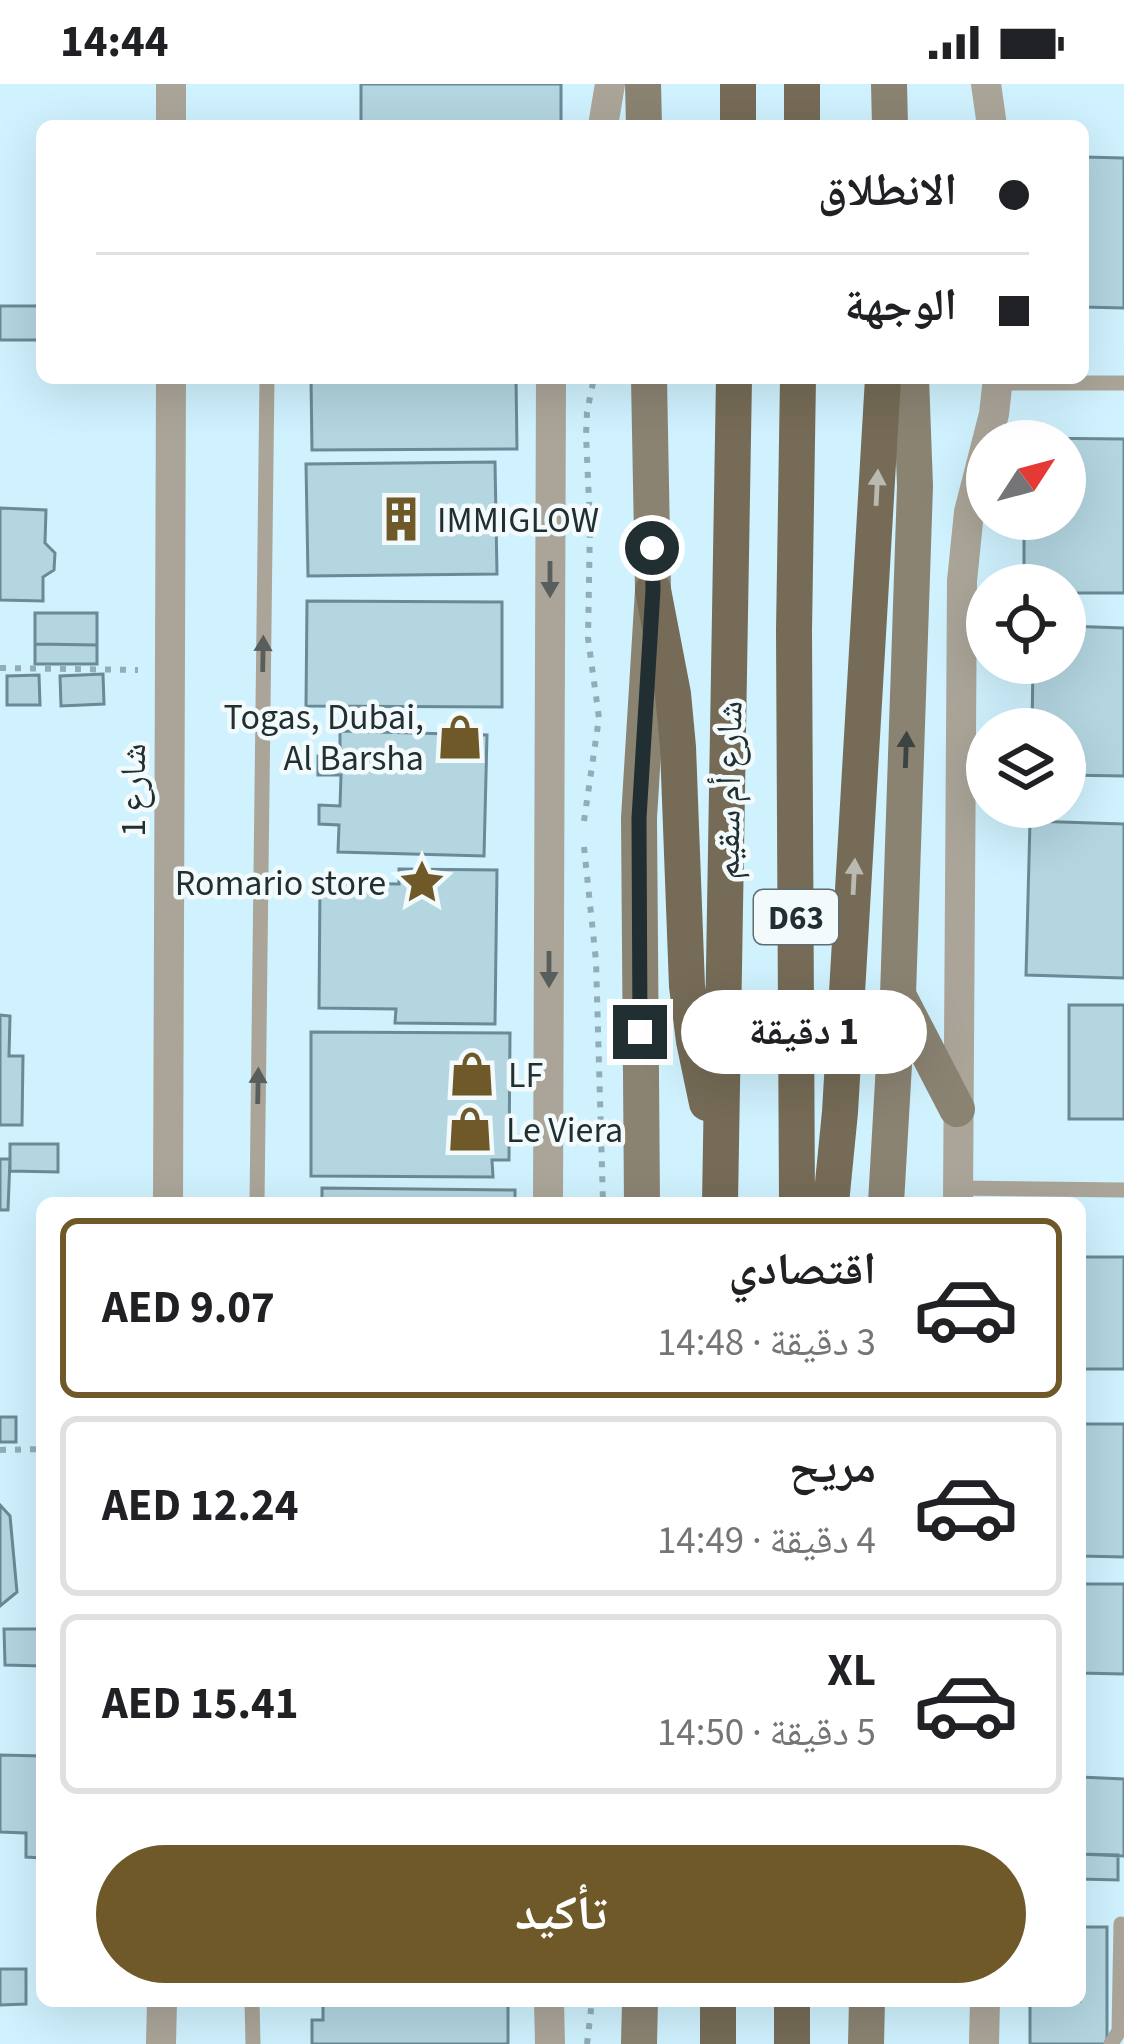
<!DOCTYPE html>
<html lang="ar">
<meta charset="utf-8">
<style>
:root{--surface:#fff;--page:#f2f2f2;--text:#202124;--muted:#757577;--line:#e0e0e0;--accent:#6f5929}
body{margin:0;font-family:"Source Sans 3","Noto Naskh Arabic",sans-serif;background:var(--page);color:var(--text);direction:rtl;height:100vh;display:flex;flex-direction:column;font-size:45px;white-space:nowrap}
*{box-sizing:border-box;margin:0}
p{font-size:39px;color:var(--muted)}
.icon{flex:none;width:66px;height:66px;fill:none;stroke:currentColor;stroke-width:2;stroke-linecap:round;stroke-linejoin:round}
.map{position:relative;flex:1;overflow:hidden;direction:ltr}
.drawer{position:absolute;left:36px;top:1113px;width:1050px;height:810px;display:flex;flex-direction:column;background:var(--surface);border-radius:18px;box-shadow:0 12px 48px #0002;direction:rtl}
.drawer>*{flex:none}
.top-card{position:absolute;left:36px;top:36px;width:1053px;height:264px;border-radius:18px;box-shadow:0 12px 48px #0002;direction:rtl;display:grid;align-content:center;height:264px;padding:0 60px;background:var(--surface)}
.needle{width:78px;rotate:54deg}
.fabs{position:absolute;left:966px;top:336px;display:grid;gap:24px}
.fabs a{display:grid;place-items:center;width:120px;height:120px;border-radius:50%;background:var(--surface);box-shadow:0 12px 48px #0002;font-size:60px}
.end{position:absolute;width:54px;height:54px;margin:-27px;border:15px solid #212f33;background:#fff;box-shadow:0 0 0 6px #fff}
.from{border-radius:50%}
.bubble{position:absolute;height:84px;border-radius:42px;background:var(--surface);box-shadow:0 12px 48px #0002;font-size:39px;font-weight:700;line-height:84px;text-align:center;direction:rtl}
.top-card b{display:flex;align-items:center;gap:42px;height:114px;font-size:45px}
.top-card b+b{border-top:3px solid var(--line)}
.top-card i{width:30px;height:30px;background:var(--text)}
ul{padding:21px 0 0;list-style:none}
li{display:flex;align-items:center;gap:36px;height:180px;margin:0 24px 18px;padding:0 36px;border:6px solid var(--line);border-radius:18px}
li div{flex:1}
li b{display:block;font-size:45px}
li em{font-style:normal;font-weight:700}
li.on{border-color:var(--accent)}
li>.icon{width:108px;height:108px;stroke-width:1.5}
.primary-button{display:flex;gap:24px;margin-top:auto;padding:24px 60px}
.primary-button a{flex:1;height:138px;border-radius:72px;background:var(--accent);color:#fff;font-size:48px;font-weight:700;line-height:138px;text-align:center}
.status{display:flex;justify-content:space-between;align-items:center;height:84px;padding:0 60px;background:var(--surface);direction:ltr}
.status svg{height:33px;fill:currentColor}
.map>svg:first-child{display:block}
.building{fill:#b3d6e1;stroke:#6a8a95;stroke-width:3}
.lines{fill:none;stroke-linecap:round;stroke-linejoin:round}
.path{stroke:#92adb7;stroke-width:6;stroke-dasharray:6 9;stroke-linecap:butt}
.lane{stroke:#aba599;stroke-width:15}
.street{stroke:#aba599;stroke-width:30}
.secondary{stroke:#8b8372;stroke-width:36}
.primary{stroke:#756b56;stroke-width:36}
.oneway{fill:#babab1}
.oneway2{fill:#585e5c}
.oneway3{fill:#3c4443}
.route{stroke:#212f33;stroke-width:15}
.labels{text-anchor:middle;stroke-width:9;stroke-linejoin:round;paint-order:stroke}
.shield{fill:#f3fafc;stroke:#606c6f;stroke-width:3}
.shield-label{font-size:33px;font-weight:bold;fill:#212f33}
.poi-label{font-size:36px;fill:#212f33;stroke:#f3fafc;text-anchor:start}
.street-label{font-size:36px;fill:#212f33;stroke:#f3fafc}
</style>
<div class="status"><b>14:44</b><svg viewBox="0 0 49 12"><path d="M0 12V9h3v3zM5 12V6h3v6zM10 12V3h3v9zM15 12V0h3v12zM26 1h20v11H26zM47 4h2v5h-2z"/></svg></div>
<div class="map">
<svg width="1124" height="1960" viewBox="0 0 1124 1960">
<rect width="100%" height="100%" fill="#cff2fe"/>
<path class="building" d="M361,0H561V42H361Z
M1083,73L1124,74V224L1083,223Z
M0,222H42V256H0Z
M311,294H516L517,365L312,366Z
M1024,354L1124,355V509H1065V501H1024V435H1065V357H1024Z
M495,378L497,490L308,492L306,380Z
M0,424L46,426L45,459L55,469L54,486L43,493V517L0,516Z
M307,517L502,518V623L306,622Z
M35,529H97V561L35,560Z
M1065,542L1124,544V692L1065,691V645H1032L1033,579H1065Z
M35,560L97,561V580H35Z
M103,590L104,620L61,622L60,592Z
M39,591L40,621H7V592Z
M340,647L487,651L484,772L338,768L339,741L319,740V721L340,722L341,691H318V672L340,673Z
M1030,737L1124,740V894L1026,891Z
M399,785L497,786L495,940L395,939L396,925L319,924L320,799L399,800Z
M1069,921H1124V1035H1069Z
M0,931L10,932L9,972H23L22,1041H0Z
M311,948L510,949L509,1076H492L493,1093L311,1092Z
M10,1060H58V1088L10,1087Z
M0,1075H10L8,1126H0Z
M322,1104L515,1106V1119H322Z
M1080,1173H1124V1285H1080Z
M0,1333H16V1358H0Z
M1080,1340H1124V1473L1080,1472Z
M0,1421L10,1432L17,1508L0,1522Z
M1080,1500H1124V1590L1080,1589Z
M4,1545H42V1582L5,1581Z
M0,1671L42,1672V1774L26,1773V1749L0,1748Z
M1080,1693L1124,1695V1772L1080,1770Z
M1080,1770L1118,1771V1796L1080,1795Z
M1080,1843H1107V1960H1030V1917H1080Z
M0,1885H26V1920L0,1921Z
M310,1917H508V1960H312V1936H323V1919Z"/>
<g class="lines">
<path class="path" d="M0,584L138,586
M584,737L599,634L588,554L590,440L586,351L587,328L594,294
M584,763L596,877L603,1119
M0,1366L42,1365
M587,1960L592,1917"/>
<path class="lane" d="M998,299H1124
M958,1104L1124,1106
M257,1119L267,294
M252,1917L253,1960
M1111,1960L1119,1947L1121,1840"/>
<path class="street" d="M171,0V42
M986,0L992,42
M603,42L610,0
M168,1119L171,294
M548,1119L551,294
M958,1119L962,497L969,428L994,330L998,294
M549,1917L550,1960
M161,1960L162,1917
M984,1960L985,1917"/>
<path class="secondary" d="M643,0L644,42
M889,0L890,42
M898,911L957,1025
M642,1119L639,734L653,506L649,294
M886,1119L898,911L915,402L911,294
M639,1960L640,1917
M866,1960L867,1917"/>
<path class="primary" d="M738,42V0
M802,42V0
M653,506L673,610L678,663L687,902L694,957L707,1019
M720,1119L734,294
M797,1119L794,547L798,294
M831,1119L840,1028L883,294
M718,1960V1917
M792,1960V1917"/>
</g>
<defs><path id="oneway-solid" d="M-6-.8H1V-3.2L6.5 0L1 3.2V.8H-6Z" transform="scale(3)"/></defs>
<g class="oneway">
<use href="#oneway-solid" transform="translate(877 404) rotate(-87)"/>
<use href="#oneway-solid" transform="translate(854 793) rotate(-87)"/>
</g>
<g class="oneway2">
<use href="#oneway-solid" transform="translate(550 495) rotate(90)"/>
<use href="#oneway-solid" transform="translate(263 570) rotate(-89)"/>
<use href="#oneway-solid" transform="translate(549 885) rotate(90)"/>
<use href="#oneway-solid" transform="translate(258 1002) rotate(-89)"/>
</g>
<use class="oneway3" href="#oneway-solid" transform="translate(906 666) rotate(-88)"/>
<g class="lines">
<path class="route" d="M640,948L639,734L653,506L652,464"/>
</g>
<defs>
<g id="building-bare" transform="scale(3.6)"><path d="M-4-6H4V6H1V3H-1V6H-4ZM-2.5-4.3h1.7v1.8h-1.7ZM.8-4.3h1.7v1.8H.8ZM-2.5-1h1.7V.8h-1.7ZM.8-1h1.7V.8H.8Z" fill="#6f5929" stroke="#f3fafc" stroke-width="2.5" paint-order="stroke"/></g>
<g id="shop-bare" transform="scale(3.6)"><path d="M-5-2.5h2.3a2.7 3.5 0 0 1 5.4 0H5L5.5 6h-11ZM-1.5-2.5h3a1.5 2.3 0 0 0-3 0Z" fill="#6f5929" stroke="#f3fafc" stroke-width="2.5" paint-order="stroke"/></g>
<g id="sight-bare" transform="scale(3.6)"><path d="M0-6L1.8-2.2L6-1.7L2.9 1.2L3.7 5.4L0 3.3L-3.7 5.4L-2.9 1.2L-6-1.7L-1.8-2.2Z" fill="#6f5929" stroke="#f3fafc" stroke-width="2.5" paint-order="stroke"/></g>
</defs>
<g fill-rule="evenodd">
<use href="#building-bare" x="401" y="435"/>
<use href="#shop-bare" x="460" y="653"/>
<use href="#sight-bare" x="422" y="798"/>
<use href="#shop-bare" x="472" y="990"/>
<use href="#shop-bare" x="470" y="1045"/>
</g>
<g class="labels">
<rect class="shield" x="754" y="806" width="84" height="54" rx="9"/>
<g class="shield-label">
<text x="796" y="845">D63</text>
</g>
<g class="poi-label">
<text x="437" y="448">IMMIGLOW</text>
<text x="424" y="645" text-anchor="end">Togas, Dubai,<tspan x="424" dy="41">Al Barsha</tspan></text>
<text x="386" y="811" text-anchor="end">Romario store</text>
<text x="508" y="1003">LF</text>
<text x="506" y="1058">Le Viera</text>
</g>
<g class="street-label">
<text transform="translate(132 706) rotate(-90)" y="13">شارع 1</text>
<text transform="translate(727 706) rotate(-89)" y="13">شارع أم سقيم</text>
</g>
</g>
</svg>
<div class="fabs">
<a><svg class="needle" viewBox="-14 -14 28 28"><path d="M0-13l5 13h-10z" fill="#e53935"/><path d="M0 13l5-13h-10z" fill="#757577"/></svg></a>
<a><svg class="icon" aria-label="locate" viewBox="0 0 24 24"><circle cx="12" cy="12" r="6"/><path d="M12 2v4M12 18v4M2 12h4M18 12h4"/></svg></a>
<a><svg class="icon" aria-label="layers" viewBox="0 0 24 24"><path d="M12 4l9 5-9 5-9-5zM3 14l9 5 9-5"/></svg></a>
</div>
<i class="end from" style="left:652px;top:464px"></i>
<i class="end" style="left:640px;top:948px"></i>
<div class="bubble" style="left:681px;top:906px;width:246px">1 دقيقة</div>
<div class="top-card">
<b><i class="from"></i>الانطلاق</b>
<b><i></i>الوجهة</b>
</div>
<section class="drawer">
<ul>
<li class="on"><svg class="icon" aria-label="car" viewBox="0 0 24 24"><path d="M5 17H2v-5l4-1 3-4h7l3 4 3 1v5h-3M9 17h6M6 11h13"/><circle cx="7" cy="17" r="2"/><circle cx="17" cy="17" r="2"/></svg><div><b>اقتصادي</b><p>3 دقيقة · 14:48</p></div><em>AED 9.07</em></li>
<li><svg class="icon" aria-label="car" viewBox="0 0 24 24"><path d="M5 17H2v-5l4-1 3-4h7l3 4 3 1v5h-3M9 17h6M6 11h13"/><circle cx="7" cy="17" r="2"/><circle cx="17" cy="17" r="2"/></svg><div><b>مريح</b><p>4 دقيقة · 14:49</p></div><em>AED 12.24</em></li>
<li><svg class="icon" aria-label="car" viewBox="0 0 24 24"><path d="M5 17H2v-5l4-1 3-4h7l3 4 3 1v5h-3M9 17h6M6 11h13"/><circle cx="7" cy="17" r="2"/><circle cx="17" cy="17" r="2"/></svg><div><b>XL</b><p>5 دقيقة · 14:50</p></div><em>AED 15.41</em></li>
</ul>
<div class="primary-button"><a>تأكيد</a></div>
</section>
</div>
